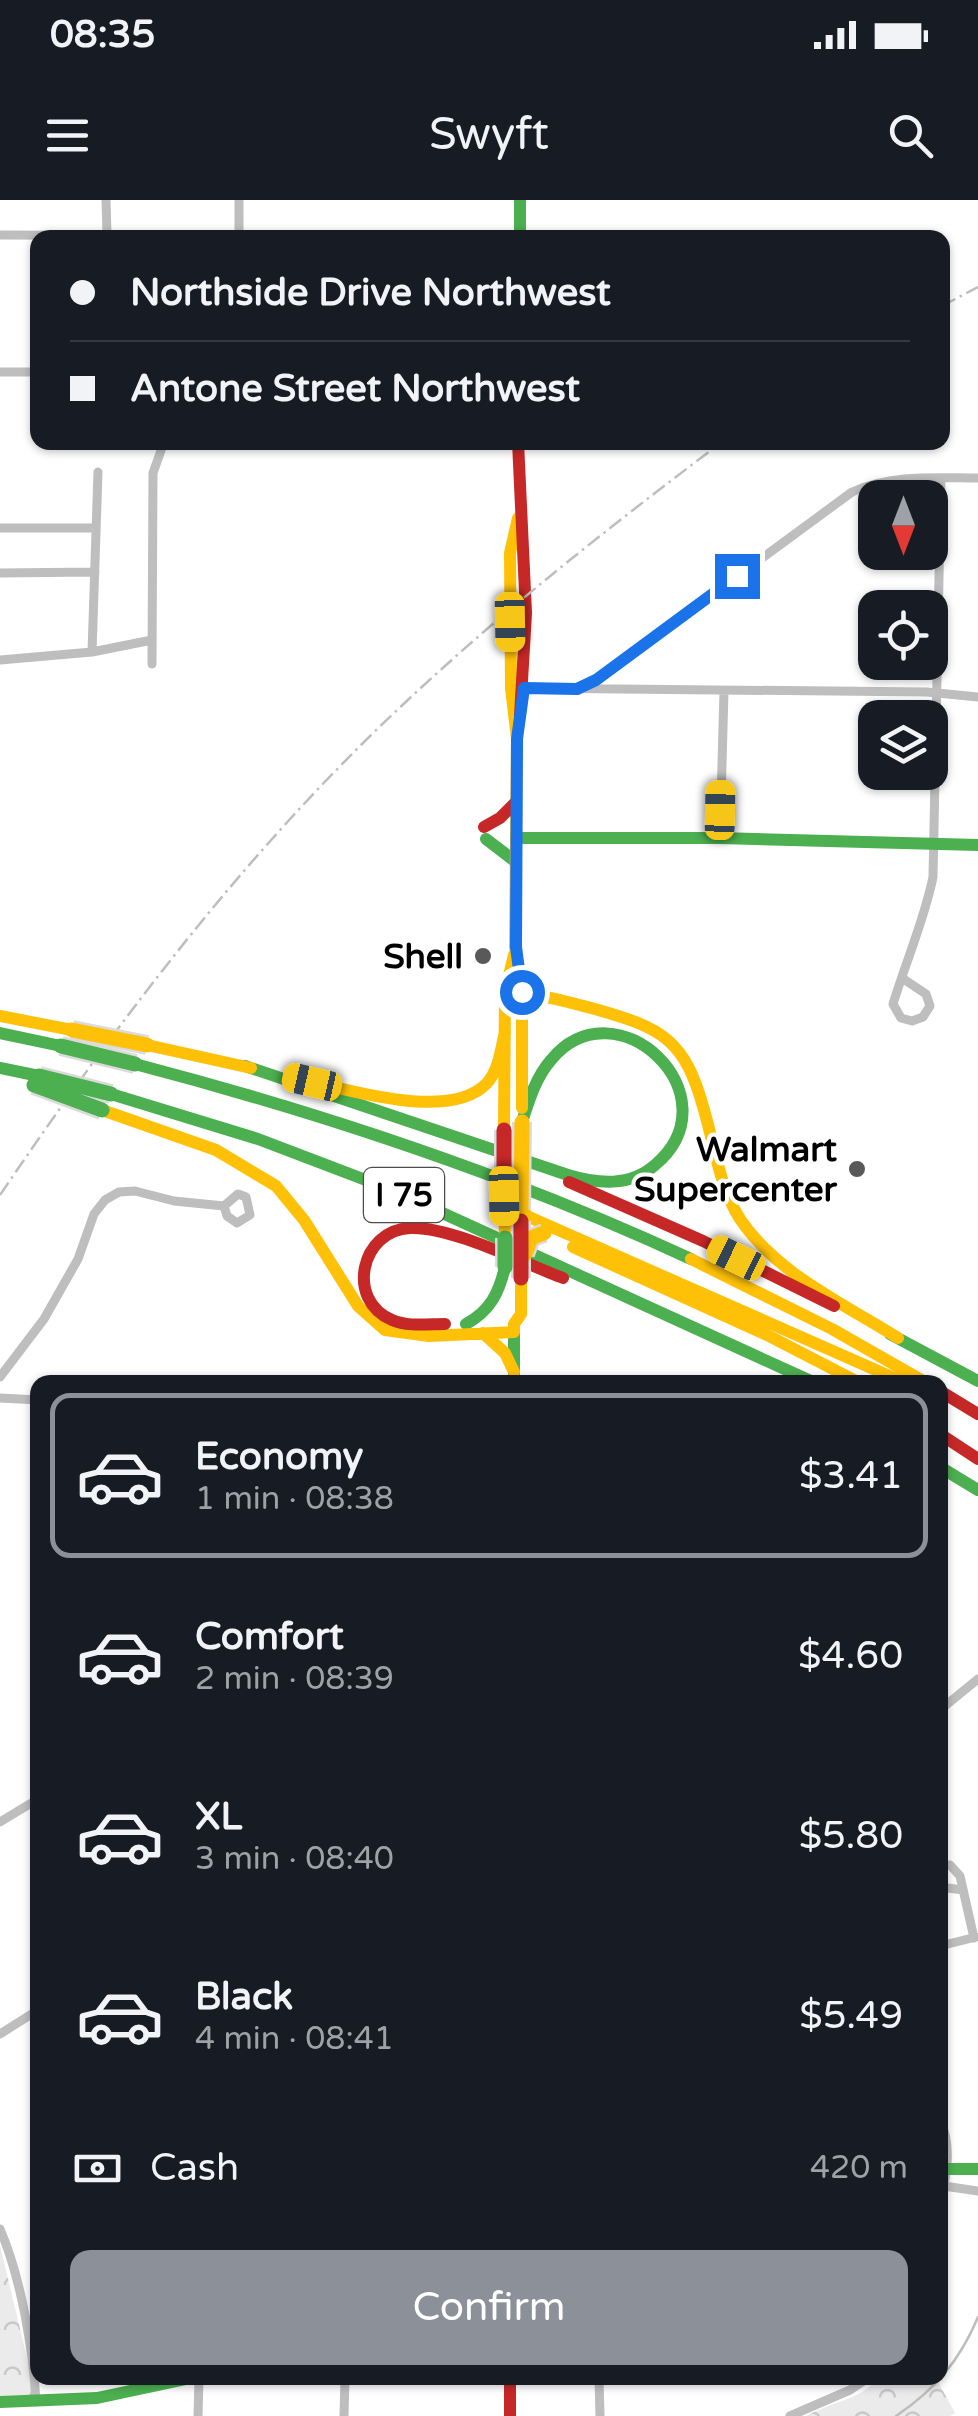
<!DOCTYPE html>
<meta charset="utf-8">
<style>
:root{--surface:#171b24;--page:#242831;--text:#f1f3f6;--muted:#9ea1a6;--line:#363941;--accent:#8c9099}
body{margin:0;font-family:"Varela Round",sans-serif;background:var(--page);color:var(--text);height:100vh;display:flex;flex-direction:column;font-size:38px;white-space:nowrap}
*{box-sizing:border-box;margin:0}
p{font-size:32px;color:var(--muted)}
.icon{flex:none;width:55px;height:55px;fill:none;stroke:currentColor;stroke-width:2;stroke-linecap:round;stroke-linejoin:round}
.map{position:relative;flex:1;overflow:hidden}
.side{position:absolute;left:30px;top:1175px;width:918px;height:1010px;display:flex;flex-direction:column;background:var(--surface);border-radius:20px;box-shadow:0 2px 8px #0004}
.side>*{flex:none}
.banner{position:absolute;left:30px;top:30px;width:920px;height:220px;border-radius:20px;box-shadow:0 2px 8px #0004;display:grid;align-content:center;height:220px;padding:0 40px;background:var(--surface)}
.needle{width:65px;rotate:180deg}
.tools{position:absolute;left:858px;top:280px;display:grid;gap:20px}
.tools a{display:grid;place-items:center;width:90px;height:90px;border-radius:20px;background:var(--surface);box-shadow:0 2px 8px #0004;font-size:50px}
.end{position:absolute;width:45px;height:45px;margin:-22px;border:12px solid #1a73e8;background:#fff;box-shadow:0 0 0 5px #fff}
.from{border-radius:50%}
.car{position:absolute;width:30px;height:60px;margin:-30px -15px;border-radius:12px;box-shadow:0 0 8px 2px #0007;background:linear-gradient(#f5c518 24%,#345 0 40%,#f5c518 0 76%,#345 0 86%,#f5c518 0)}
.banner b{display:flex;align-items:center;gap:35px;height:95px;font-size:38px}
.banner b+b{border-top:2px solid var(--line)}
.banner i{width:25px;height:25px;background:var(--text)}
ul{padding:18px 0 0;list-style:none}
li{display:flex;align-items:center;gap:30px;height:165px;margin:0 20px 15px;padding:0 20px;border:5px solid transparent;border-radius:20px}
li div{flex:1}
li b{display:block;font-size:38px}
li em{font-style:normal;font-weight:600}
li.active{border-color:var(--accent)}
li>.icon{width:90px;height:90px;stroke-width:1.5}
.pay{display:flex;align-items:center;gap:25px;height:110px;padding:0 40px;font-size:38px}
.pay p{margin-inline-start:auto}
.action{display:flex;gap:20px;margin-top:auto;padding:20px 40px}
.action a{flex:1;height:115px;border-radius:20px;background:var(--accent);color:#fff;font-size:40px;font-weight:600;line-height:115px;text-align:center}
.status{display:flex;justify-content:space-between;align-items:center;height:70px;padding:0 50px;background:var(--surface);direction:ltr}
.status svg{height:28px;fill:currentColor}
header{display:flex;justify-content:space-between;align-items:center;height:130px;padding:0 40px;background:var(--surface);font-size:45px;font-weight:600}
.map>svg:first-child{display:block}
.park{fill:url(#park-crowns)}
.lines{fill:none;stroke-linecap:round;stroke-linejoin:round}
.stream{stroke:#bdbdbd;stroke-width:2.5}
.street{stroke:#bebebe;stroke-width:9}
.fast{stroke:#4caf50;stroke-width:12}
.slow{stroke:#ffc107;stroke-width:12}
.jam{stroke:#c62828;stroke-width:12}
.rail{stroke:#bebebe;stroke-width:2.5;stroke-dasharray:15 5 2.5 5;stroke-linecap:butt}
.fast-bridge-casing{stroke:#dbdbdb;stroke-width:20;stroke-linecap:butt}
.slow-bridge-casing{stroke:#dbdbdb;stroke-width:20;stroke-linecap:butt}
.jam-bridge-casing{stroke:#dbdbdb;stroke-width:20;stroke-linecap:butt}
.fast-bridge{stroke:#4caf50;stroke-width:15}
.slow-bridge{stroke:#ffc107;stroke-width:15}
.jam-bridge{stroke:#c62828;stroke-width:15}
.route{stroke:#1a73e8;stroke-width:12}
.poi-dot{fill:#595959;stroke:#fff;stroke-width:4}
.labels{text-anchor:middle;stroke-width:8;stroke-linejoin:round;paint-order:stroke}
.shield{fill:#fff;stroke:#4c4c4c;stroke-width:2.5}
.shield-label{font-size:32px;font-weight:bold;fill:#000}
.poi-label{font-size:35px;font-weight:bold;fill:#000;stroke:#fff;text-anchor:end}
</style>
<div class="status"><b>08:35</b><svg viewBox="0 0 49 12"><path d="M0 12V9h3v3zM5 12V6h3v6zM10 12V3h3v9zM15 12V0h3v12zM26 1h20v11H26zM47 4h2v5h-2z"/></svg></div>
<header><svg class="icon" aria-label="menu" viewBox="0 0 24 24"><path d="M4 6h16M4 12h16M4 18h16"/></svg>Swyft<svg class="icon" aria-label="search" viewBox="0 0 24 24"><circle cx="10" cy="10" r="6"/><path d="M15 15l6 6"/></svg></header>
<div class="map">
<svg width="978" height="2216" viewBox="0 0 978 2216">
<defs>
<pattern id="park-crowns" width="20" height="18" patternUnits="userSpaceOnUse" patternTransform="scale(2.5)"><rect width="20" height="18" fill="#ebebeb"/><path d="M2 6a3 3 0 1 1 6 0M12 15a3 3 0 1 1 6 0" fill="none" stroke="#c8c8c8"/></pattern>
</defs>
<rect width="100%" height="100%" fill="#fff"/>
<path class="park" d="M0,2045L36,2196L0,2197Z
M878,2178H936L955,2213L950,2216H807C831,2201 860,2201 878,2178Z"/>
<g class="lines">
<path class="stream" d="M896,2216C936,2189 960,2160 978,2117"/>
<path class="street" d="M106,0L107,34
M0,35L520,37
M239,38V0
M0,172H38
M0,328H96
M0,373L95,372
M92,452L98,272
M0,460L92,452L152,440
M152,464L153,273L164,242
M524,488L927,492L978,497
M577,489L596,480L852,292C892,274 935,278 978,278
M720,638L724,491
M902,778L926,794L930,806L923,817L912,821L901,818L893,804C906,761 924,721 933,677L941,278
M0,1177L44,1119L78,1059L94,1014L105,1000L119,992L135,991L174,1001L224,1006L238,994L246,997L250,1015L237,1023L227,1016L224,1006
M0,1198L38,1200
M940,1510L978,1479
M0,1622L38,1599
M940,1667L950,1665L960,1676L974,1738
M940,1687L963,1690
M940,1746L976,1737
M0,1834L38,1810
M940,1921C953,1945 946,1978 940,2004
M944,1986L978,1991
M0,2029C21,2078 33,2148 36,2202
M599,2178L600,2216
M198,2216L199,2178
M344,2216L345,2178
M790,2216L850,2190L868,2178"/>
<path class="fast" d="M520,0V38
M516,638H720L978,645
M486,639L516,662
M0,833L61,846
M135,864C326,914 512,976 691,1059
M245,866L568,975C598,984 630,987 655,965C737,896 616,781 551,860C536,877 529,900 522,922
M0,868L39,876
M111,894L258,939L392,990L813,1182
M466,1124C490,1111 499,1093 505,1067
M514,1132V1182
M890,1134L978,1181
M940,1267L978,1290
M940,1969H978
M0,2202L97,2198L191,2178"/>
<path class="slow" d="M518,318L510,353L511,488L517,539L515,747L522,792V908
M505,792C536,793 565,801 595,809C662,828 685,839 704,910C715,947 719,986 740,1019C777,1074 844,1104 898,1138
M0,816L72,830
M147,845L251,868
M322,884C363,894 454,919 487,883C499,870 501,848 505,832
M102,910L216,950L276,986L304,1020L358,1106L385,1130L429,1136L514,1132V1124L521,1114V1078
M504,930L505,792L514,755
M504,997L505,1038
M521,1010L529,1017L903,1182
M573,1047L767,1135L858,1182
M691,1059L832,1129L925,1182
M483,1133L505,1153L514,1172"/>
<path class="jam" d="M518,242L526,413L520,515
M484,627L500,618L516,602
M569,982L703,1041L834,1106
M445,1124C428,1124 408,1127 392,1120C345,1100 361,1030 410,1028C451,1026 523,1063 563,1078
M940,1191L978,1214
M940,1234L978,1259
M510,2178V2216"/>
<path class="rail" d="M942,106L978,87
M0,995C108,836 224,681 361,545C473,434 596,337 722,242"/>
<g class="fast-bridge-casing">
<path id="fast-bridge" d="M61,846L135,864
M39,876L111,894
M34,885L102,910
M505,1038V1067"/>
</g>
<g class="slow-bridge-casing">
<path id="slow-bridge" d="M72,830L147,845
M521,1010L522,922
M525,1054L531,1038L544,1033"/>
</g>
<g class="jam-bridge-casing">
<path id="jam-bridge" d="M504,930V997
M521,1021V1078"/>
</g>
<use href="#fast-bridge" class="fast-bridge"/>
<use href="#slow-bridge" class="slow-bridge"/>
<use href="#jam-bridge" class="jam-bridge"/>
</g>
<g class="lines">
<path class="route" d="M522,792L516,747L517,539L524,488L577,489L596,480L737,376"/>
</g>
<g class="poi-dot">
<circle cx="483" cy="756" r="10"/>
<circle cx="857" cy="969" r="10"/>
</g>
<g class="labels">
<rect class="shield" x="364" y="968" width="80" height="54" rx="8"/>
<g class="shield-label">
<text x="404" y="1006">I 75</text>
</g>
<g class="poi-label">
<text x="463" y="768">Shell</text>
<text x="837" y="961">Walmart<tspan x="837" dy="40">Supercenter</tspan></text>
</g>
</g>
</svg>
<div class="tools">
<a><svg class="needle" viewBox="-14 -14 28 28"><path d="M0-13l5 13h-10z" fill="#e53935"/><path d="M0 13l5-13h-10z" fill="#9ea1a6"/></svg></a>
<a><svg class="icon" aria-label="locate" viewBox="0 0 24 24"><circle cx="12" cy="12" r="6"/><path d="M12 2v4M12 18v4M2 12h4M18 12h4"/></svg></a>
<a><svg class="icon" aria-label="layers" viewBox="0 0 24 24"><path d="M12 4l9 5-9 5-9-5zM3 14l9 5 9-5"/></svg></a>
</div>
<i class="end from" style="left:522px;top:792px"></i>
<i class="end" style="left:737px;top:376px"></i>
<i class="car" style="left:510px;top:422px;rotate:179deg"></i>
<i class="car" style="left:720px;top:610px;rotate:1deg"></i>
<i class="car" style="left:312px;top:882px;rotate:283deg"></i>
<i class="car" style="left:504px;top:996px;rotate:179deg"></i>
<i class="car" style="left:736px;top:1058px;rotate:296deg"></i>
<div class="banner">
<b><i class="from"></i>Northside Drive Northwest</b>
<b><i></i>Antone Street Northwest</b>
</div>
<section class="side">
<ul>
<li class="active"><svg class="icon" aria-label="car" viewBox="0 0 24 24"><path d="M5 17H2v-5l4-1 3-4h7l3 4 3 1v5h-3M9 17h6M6 11h13"/><circle cx="7" cy="17" r="2"/><circle cx="17" cy="17" r="2"/></svg><div><b>Economy</b><p>1 min · 08:38</p></div><em>$3.41</em></li>
<li><svg class="icon" aria-label="car" viewBox="0 0 24 24"><path d="M5 17H2v-5l4-1 3-4h7l3 4 3 1v5h-3M9 17h6M6 11h13"/><circle cx="7" cy="17" r="2"/><circle cx="17" cy="17" r="2"/></svg><div><b>Comfort</b><p>2 min · 08:39</p></div><em>$4.60</em></li>
<li><svg class="icon" aria-label="car" viewBox="0 0 24 24"><path d="M5 17H2v-5l4-1 3-4h7l3 4 3 1v5h-3M9 17h6M6 11h13"/><circle cx="7" cy="17" r="2"/><circle cx="17" cy="17" r="2"/></svg><div><b>XL</b><p>3 min · 08:40</p></div><em>$5.80</em></li>
<li><svg class="icon" aria-label="car" viewBox="0 0 24 24"><path d="M5 17H2v-5l4-1 3-4h7l3 4 3 1v5h-3M9 17h6M6 11h13"/><circle cx="7" cy="17" r="2"/><circle cx="17" cy="17" r="2"/></svg><div><b>Black</b><p>4 min · 08:41</p></div><em>$5.49</em></li>
</ul>
<div class="pay"><svg class="icon" aria-label="cash" viewBox="0 0 24 24"><path d="M3 7h18v10H3z"/><circle cx="12" cy="12" r="2"/></svg>Cash<p>420 m</p></div>
<div class="action"><a>Confirm</a></div>
</section>
</div>
